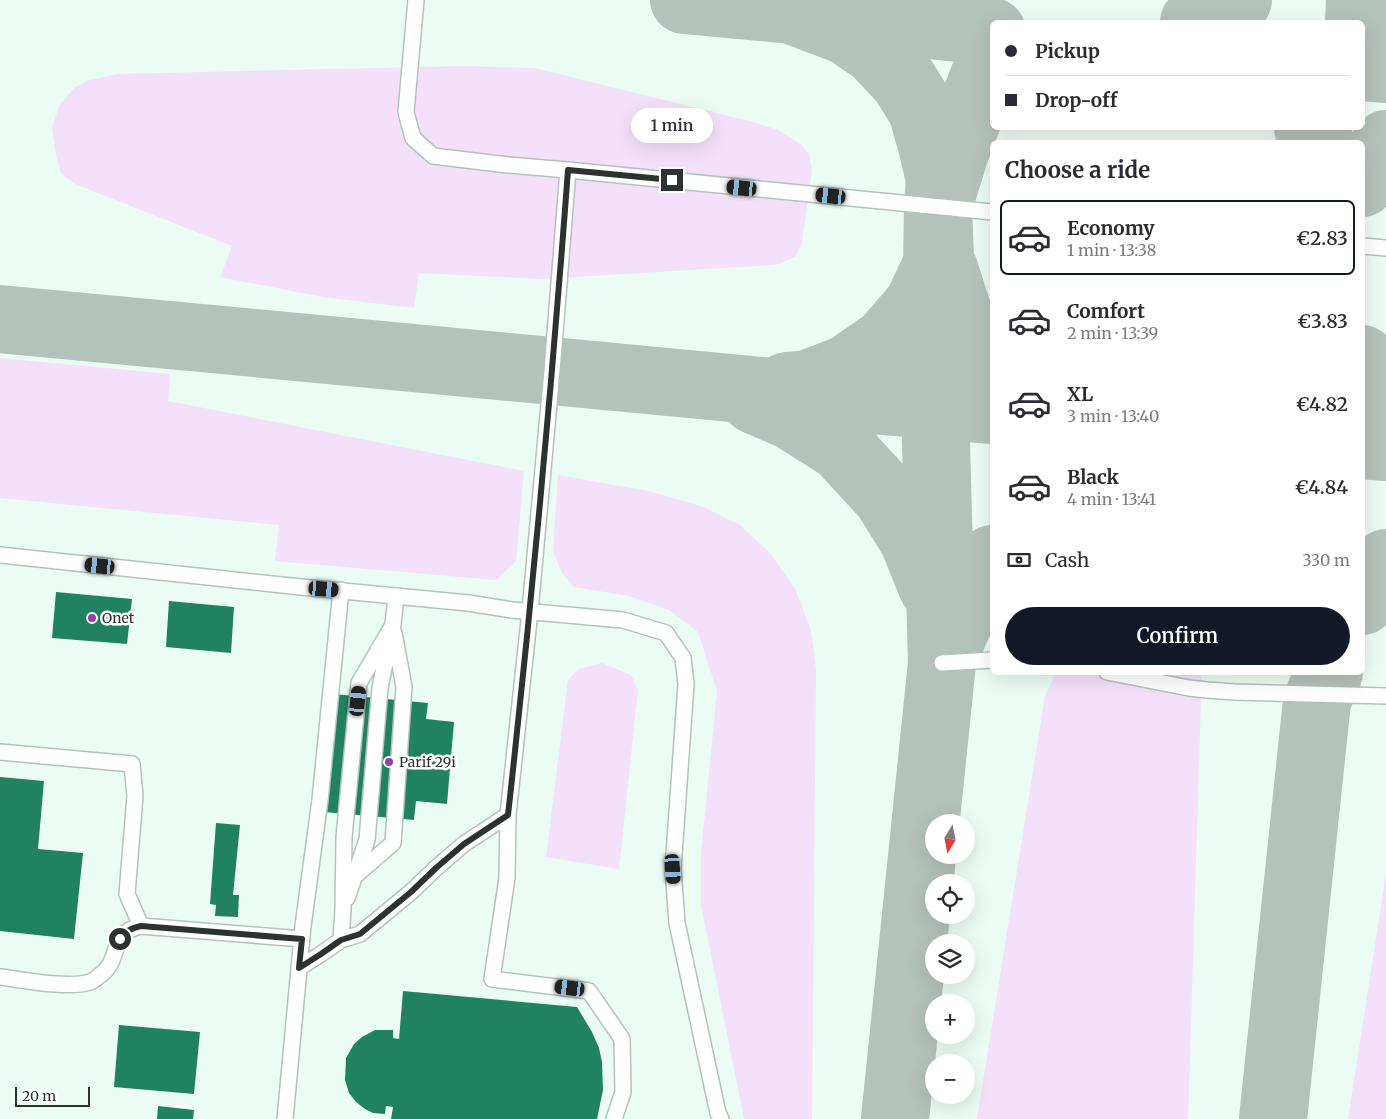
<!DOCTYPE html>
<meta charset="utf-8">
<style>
:root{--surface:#fff;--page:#f2f2f3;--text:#2b2b33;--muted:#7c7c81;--line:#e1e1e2;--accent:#111827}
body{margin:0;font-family:Merriweather,serif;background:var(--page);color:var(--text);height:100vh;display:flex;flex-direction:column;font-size:19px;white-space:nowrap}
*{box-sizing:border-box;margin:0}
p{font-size:16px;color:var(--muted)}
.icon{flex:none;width:28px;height:28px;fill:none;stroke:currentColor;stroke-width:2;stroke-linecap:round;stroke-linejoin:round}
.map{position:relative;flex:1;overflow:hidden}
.drawer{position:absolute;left:990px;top:140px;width:375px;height:535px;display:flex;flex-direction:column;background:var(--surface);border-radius:8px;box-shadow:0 5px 20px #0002}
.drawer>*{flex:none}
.banner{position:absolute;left:990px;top:20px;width:375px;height:110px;border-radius:8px;box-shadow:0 5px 20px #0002;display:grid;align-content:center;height:110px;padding:0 15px;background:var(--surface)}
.needle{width:32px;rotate:190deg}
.buttons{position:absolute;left:925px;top:814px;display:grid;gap:10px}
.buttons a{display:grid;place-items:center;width:50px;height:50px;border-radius:50%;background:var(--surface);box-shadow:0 5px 20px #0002;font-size:25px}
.scale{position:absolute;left:15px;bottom:12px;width:75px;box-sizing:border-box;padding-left:5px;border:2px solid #2b322f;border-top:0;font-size:14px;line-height:18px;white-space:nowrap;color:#2b322f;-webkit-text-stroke:4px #fff;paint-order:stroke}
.end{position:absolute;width:22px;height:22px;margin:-11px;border:6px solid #2b322f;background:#fff;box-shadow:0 0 0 2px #fff}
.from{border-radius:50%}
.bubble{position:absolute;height:35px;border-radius:18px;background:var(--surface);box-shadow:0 5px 20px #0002;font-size:16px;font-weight:600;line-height:35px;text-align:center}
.car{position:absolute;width:15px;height:30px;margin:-15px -8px;border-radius:6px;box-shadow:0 0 4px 1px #0007;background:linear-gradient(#222 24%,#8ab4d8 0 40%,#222 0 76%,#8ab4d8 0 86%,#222 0)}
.banner b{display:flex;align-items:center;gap:18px;height:48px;font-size:19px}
.banner b+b{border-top:1px solid var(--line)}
.banner i{width:12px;height:12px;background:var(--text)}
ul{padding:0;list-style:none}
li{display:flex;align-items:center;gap:15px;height:75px;margin:0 10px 8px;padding:0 5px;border:2px solid transparent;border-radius:8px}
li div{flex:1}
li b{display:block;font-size:19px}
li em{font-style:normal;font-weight:600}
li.active{border-color:var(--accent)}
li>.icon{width:45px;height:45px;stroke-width:1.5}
h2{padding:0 15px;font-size:22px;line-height:60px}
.pay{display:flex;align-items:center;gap:12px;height:55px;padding:0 15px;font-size:19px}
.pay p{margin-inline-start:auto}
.button{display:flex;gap:10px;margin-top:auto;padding:10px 15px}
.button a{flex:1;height:58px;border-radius:30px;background:var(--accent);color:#fff;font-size:20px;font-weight:600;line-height:58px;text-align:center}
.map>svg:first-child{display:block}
.green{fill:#f4e0fa}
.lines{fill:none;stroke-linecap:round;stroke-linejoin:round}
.taxiway{stroke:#b3c2ba;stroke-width:68}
.building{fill:#208260}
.service-casing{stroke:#b2c3bb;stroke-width:18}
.service{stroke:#fff;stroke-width:15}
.route{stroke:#2b322f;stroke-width:6}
.poi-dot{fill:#933fad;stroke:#fff;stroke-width:2}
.labels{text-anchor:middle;stroke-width:5;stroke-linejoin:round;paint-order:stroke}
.poi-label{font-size:14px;fill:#2b322f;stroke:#fff;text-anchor:start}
</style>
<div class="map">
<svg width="1386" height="1119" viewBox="0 0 1386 1119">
<rect width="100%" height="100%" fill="#eafcf3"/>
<path class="green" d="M464,66L534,68L753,122L778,130L801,144L809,155L812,171L802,242L795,257L779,264L757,266L541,279L419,273L414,308L323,297L220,277L232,246L75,184L61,173L56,155L52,129L59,106L74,88L89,80L118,74Z
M0,358L170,374L168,401L524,471L516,561L496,580L275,561L279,525L0,498Z
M558,475L648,491L704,507L740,525L771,554L795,589L811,630L816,670L812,1119H744L701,905V854L717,691L698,632L669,610L629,596L574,587L562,573L553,551Z
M602,663L631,675L638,690L619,869L546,857L568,680L578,669Z
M1056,673H1201V700L1188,1119H977L1045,696Z
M1386,874V1119H1348Z"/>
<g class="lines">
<path class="taxiway" d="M684,0L827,13L992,32
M1194,22L1213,15L1238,0
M1359,22L1360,0
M1362,67L1386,69
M1308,128L1320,142
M1362,183L1377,156L1386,144
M944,269L961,322L992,362
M0,319L752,390L992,410
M1362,359L1374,379L1386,393
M787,386L808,384L847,369L886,342L918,305L940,258L938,207L940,179L932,146L922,110L904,81L876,51L847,31L791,10
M755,400L792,416L841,447L887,497L913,539L932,586
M1362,445L1386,447
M1362,601L1374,580L1386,563
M946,653C958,620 974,589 992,559
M895,1119L942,663L935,405L938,207L955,152L992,56
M1273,1119L1317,701L1329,672"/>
</g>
<path class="building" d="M56,592L132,599L127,644L52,638Z
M169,601L234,607L231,653L166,647Z
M334,694L428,703L426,719L454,722L447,804L416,801L414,820L324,812Z
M0,777L44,781L38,849L83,853L74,939L0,931Z
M216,823L240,825L233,895H239L238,917L215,916L216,905L210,904Z
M403,991L577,1007L592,1032L599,1048L602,1062L603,1090L597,1119H391L393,1107L386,1106L385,1114L373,1113L365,1109L356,1102L349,1093L345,1080L346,1058L354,1044L362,1037L375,1030H393V1038L399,1039Z
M119,1025L200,1032L194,1094L114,1087Z
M158,1106L194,1110L193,1119H157Z"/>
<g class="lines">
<g class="service-casing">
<path id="service" d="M416,0L406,112L413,138L433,156L508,165L568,170L992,212
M568,170L552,371L530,611L508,815L507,878L492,979L589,991L622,1039L623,1092L614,1119
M1362,246L1386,248
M0,555L291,586L468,603L512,610L623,620L666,633L683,658L686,684L673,869L677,923L718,1113L721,1119
M942,663L992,660
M1107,672L1189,688L1207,690L1235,692L1386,696
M0,752L132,764L135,796L127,894L141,926
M356,875L393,843L404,687L394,633
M347,898L367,840L380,688L390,638
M341,940L360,934L411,892L436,868L464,844L508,815
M299,968L321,954L341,940L343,910L344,837L359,683L393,625L396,596
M0,977C24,980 68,989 90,982C93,981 96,979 99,976C123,960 107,933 141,926L302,939
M285,1119L303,926L320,800L341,590"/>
</g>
<use href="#service" class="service"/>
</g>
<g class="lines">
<path class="route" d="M120,939C126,931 131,928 141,926L302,939L299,968L321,954L341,940L360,934L411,892L436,868L464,844L508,815C532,600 552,385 568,170L672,180"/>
</g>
<g class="poi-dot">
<circle cx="92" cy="618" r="5"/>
<circle cx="389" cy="762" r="5"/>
</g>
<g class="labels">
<g class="poi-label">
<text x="102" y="623">Onet</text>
<text x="399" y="767">Parif 29i</text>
</g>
</g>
</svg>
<div class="buttons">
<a><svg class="needle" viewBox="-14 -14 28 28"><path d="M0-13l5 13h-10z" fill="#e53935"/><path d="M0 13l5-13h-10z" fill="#7c7c81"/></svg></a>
<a><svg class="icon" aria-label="locate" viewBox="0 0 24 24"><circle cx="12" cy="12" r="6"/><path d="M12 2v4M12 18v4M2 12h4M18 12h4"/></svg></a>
<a><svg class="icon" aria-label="layers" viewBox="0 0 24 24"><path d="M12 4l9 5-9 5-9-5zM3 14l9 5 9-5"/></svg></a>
<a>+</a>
<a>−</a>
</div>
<div class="scale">20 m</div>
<i class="end from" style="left:120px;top:939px"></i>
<i class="end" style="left:672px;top:180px"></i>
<div class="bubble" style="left:631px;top:108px;width:82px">1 min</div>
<i class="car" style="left:742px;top:188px;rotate:276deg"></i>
<i class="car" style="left:831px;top:196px;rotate:276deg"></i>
<i class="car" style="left:100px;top:566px;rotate:276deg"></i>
<i class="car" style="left:324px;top:589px;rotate:95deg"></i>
<i class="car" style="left:358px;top:701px;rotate:6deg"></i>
<i class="car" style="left:673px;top:869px;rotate:176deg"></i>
<i class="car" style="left:570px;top:988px;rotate:277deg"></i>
<div class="banner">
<b><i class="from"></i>Pickup</b>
<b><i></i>Drop-off</b>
</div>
<section class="drawer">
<h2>Choose a ride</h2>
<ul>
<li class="active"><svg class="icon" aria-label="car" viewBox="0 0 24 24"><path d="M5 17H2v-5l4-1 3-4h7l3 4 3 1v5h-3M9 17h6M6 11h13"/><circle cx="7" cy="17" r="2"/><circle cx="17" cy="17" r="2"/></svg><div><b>Economy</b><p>1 min · 13:38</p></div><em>€2.83</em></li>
<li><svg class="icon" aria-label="car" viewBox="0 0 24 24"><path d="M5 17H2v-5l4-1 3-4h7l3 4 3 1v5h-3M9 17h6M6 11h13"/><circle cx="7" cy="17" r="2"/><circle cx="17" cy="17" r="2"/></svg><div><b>Comfort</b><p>2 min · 13:39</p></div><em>€3.83</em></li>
<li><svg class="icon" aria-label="car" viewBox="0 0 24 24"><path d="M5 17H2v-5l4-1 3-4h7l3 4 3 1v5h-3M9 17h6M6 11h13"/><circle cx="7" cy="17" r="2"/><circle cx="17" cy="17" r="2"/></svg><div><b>XL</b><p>3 min · 13:40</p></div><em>€4.82</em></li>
<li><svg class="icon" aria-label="car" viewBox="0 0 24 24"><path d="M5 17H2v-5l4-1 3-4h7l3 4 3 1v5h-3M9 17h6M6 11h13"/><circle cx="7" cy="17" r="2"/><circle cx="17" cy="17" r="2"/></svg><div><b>Black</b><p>4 min · 13:41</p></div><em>€4.84</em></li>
</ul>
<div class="pay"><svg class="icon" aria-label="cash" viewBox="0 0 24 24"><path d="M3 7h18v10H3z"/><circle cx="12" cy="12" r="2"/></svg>Cash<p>330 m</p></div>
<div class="button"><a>Confirm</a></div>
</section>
</div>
